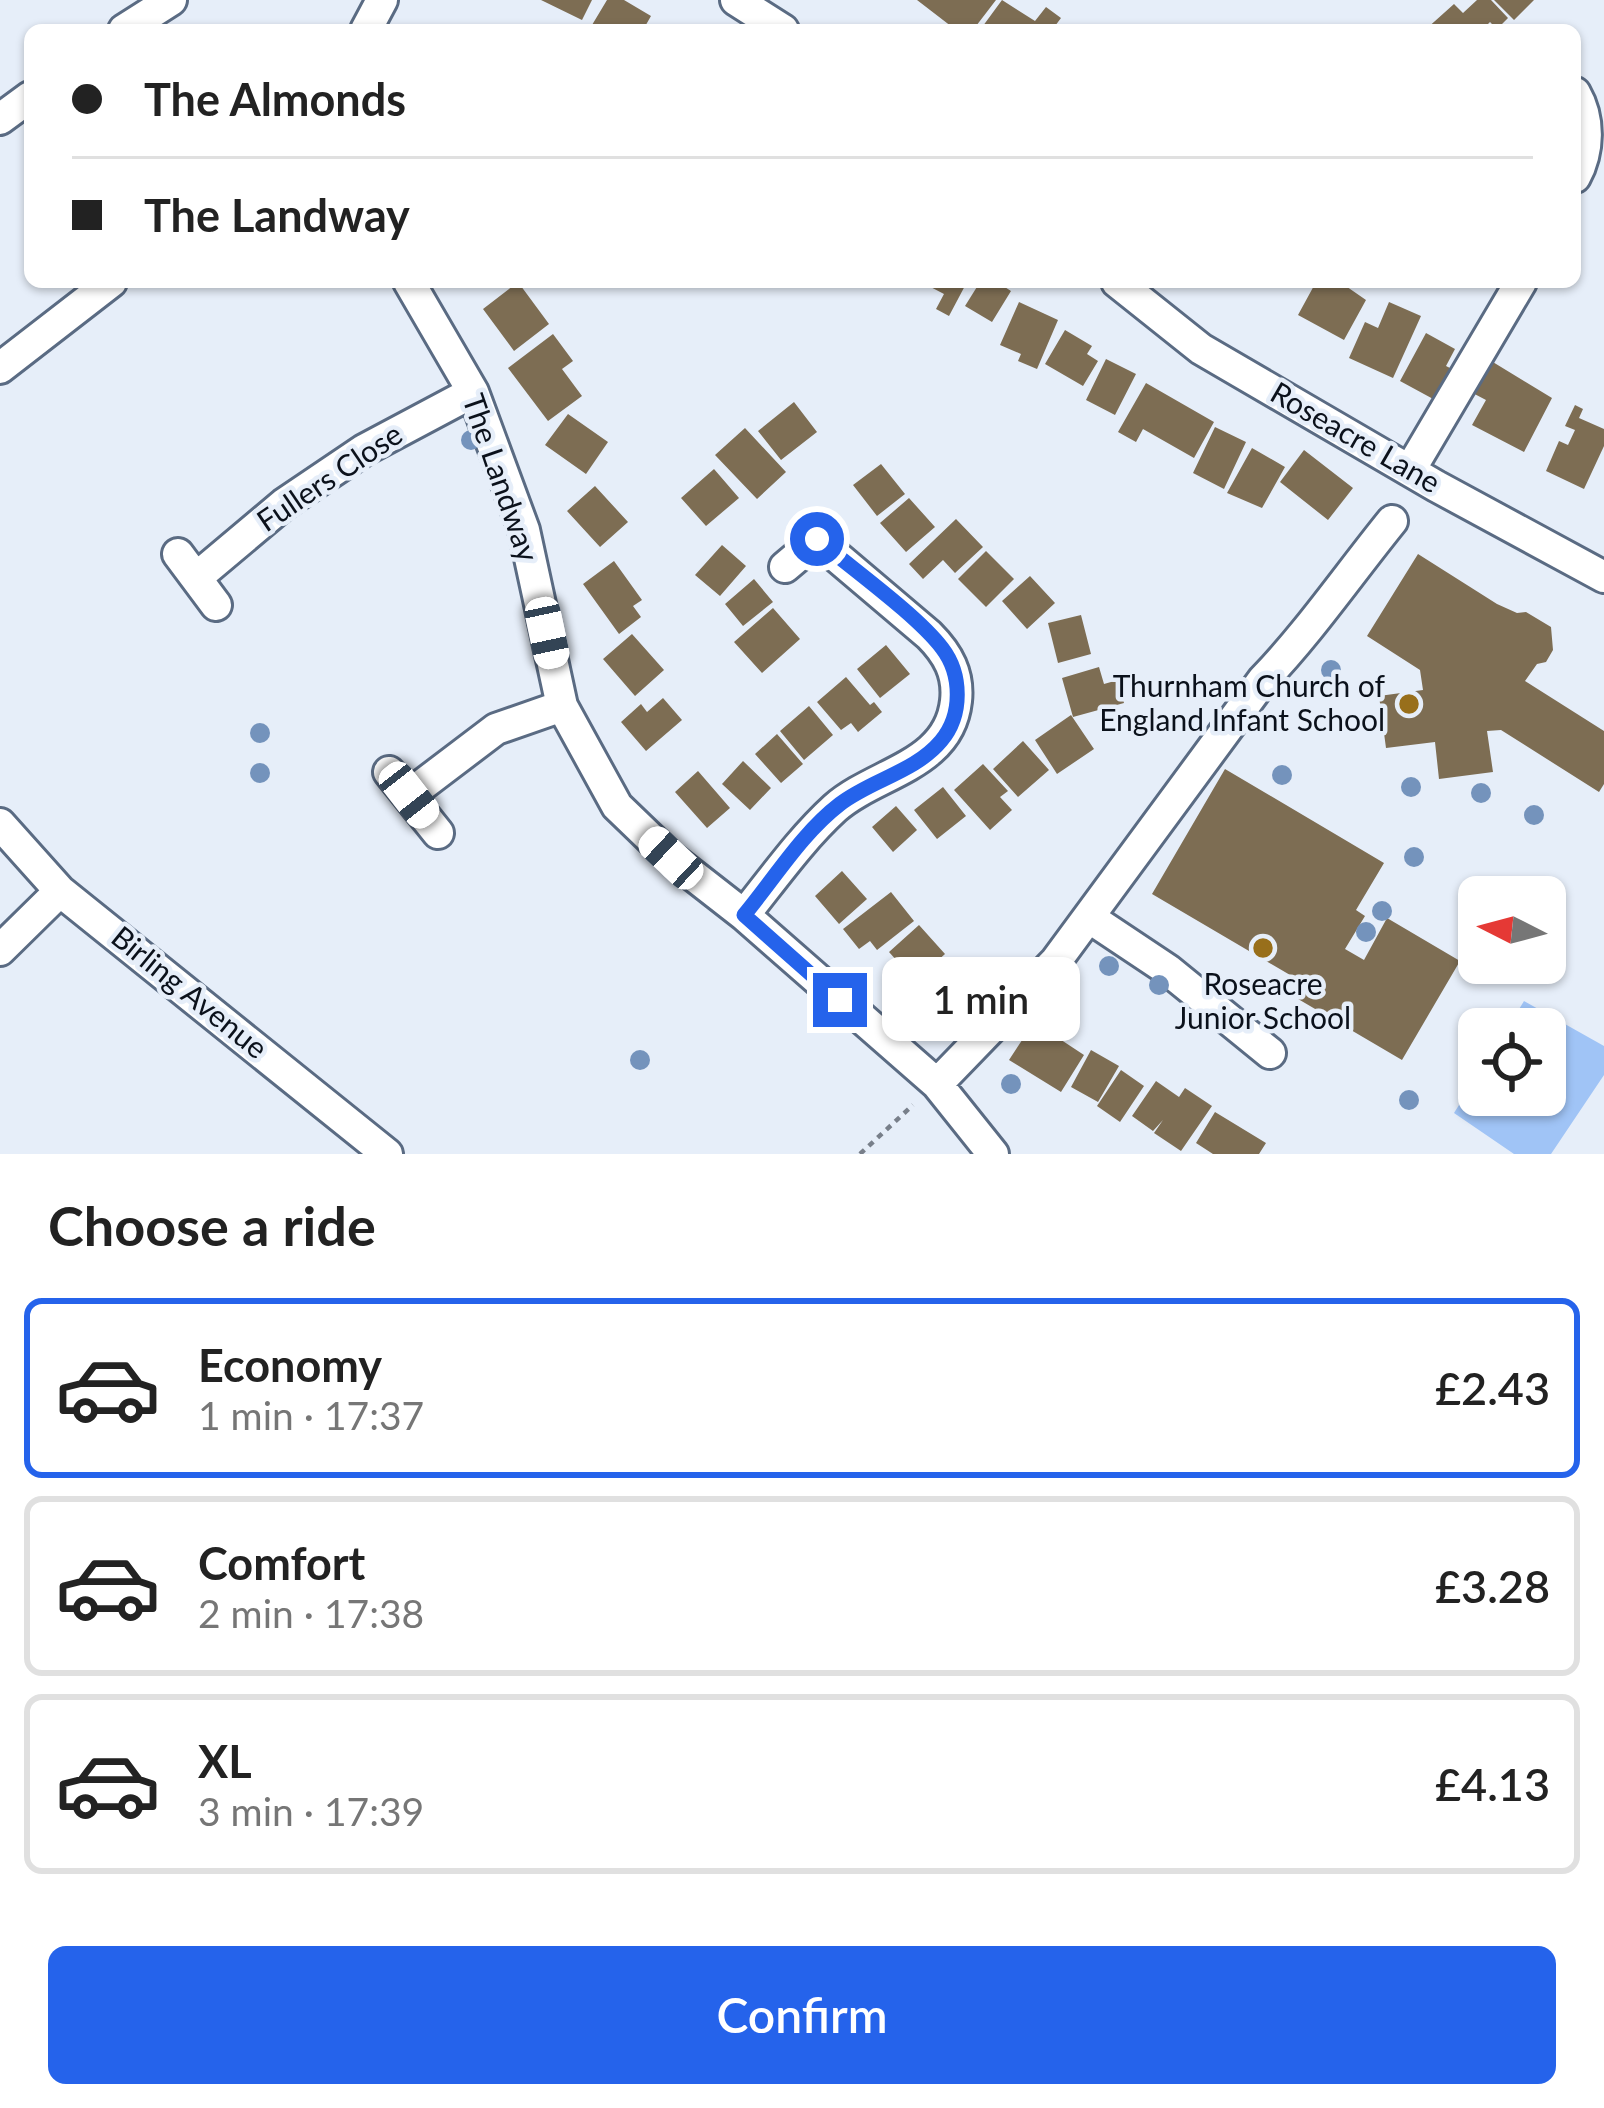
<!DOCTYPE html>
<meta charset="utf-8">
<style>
:root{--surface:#fff;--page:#f6f6f6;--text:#222;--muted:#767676;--line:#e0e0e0;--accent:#2563eb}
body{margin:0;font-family:Lato,sans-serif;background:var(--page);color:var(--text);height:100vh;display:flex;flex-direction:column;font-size:45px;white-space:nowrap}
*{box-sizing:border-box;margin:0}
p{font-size:39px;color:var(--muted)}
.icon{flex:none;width:66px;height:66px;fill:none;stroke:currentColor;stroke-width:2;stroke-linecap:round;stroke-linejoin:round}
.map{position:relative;height:1154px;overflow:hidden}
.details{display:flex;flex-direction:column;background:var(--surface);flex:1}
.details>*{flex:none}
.top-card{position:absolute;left:24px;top:24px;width:1557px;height:264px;border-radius:18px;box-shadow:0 3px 9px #0004;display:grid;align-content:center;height:264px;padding:0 48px;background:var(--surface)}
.needle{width:78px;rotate:276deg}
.tools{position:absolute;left:1458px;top:876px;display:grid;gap:24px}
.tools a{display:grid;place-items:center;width:108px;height:108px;border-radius:18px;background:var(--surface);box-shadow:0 3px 9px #0004;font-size:60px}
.end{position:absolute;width:54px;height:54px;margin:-27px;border:15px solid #2563eb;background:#fff;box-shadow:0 0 0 6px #fff}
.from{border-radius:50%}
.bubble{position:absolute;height:84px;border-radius:18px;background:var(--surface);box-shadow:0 3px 9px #0004;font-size:39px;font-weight:600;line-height:84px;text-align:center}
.car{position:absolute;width:36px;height:72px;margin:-36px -18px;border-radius:15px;box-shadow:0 0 9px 3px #0007;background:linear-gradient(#fff 24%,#345 0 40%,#fff 0 76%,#345 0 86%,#fff 0)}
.top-card b{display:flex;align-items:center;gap:42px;height:114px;font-size:45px}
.top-card b+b{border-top:3px solid var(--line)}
.top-card i{width:30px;height:30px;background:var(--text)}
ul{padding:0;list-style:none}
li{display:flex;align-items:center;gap:36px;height:180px;margin:0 24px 18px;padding:0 24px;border:6px solid var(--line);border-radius:18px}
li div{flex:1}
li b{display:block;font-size:45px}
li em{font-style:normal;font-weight:600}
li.selected{border-color:var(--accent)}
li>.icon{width:108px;height:108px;stroke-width:1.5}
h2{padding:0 48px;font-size:54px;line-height:144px}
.primary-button{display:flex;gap:24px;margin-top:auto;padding:24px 48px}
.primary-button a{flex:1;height:138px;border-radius:18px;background:var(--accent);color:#fff;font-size:48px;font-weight:600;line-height:138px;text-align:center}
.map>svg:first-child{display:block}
.green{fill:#a0c4f6}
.building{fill:#7d6d53}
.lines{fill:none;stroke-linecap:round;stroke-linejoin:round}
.minor-casing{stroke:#5a6b83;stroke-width:36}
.path{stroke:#787f8a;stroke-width:4.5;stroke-dasharray:6 6;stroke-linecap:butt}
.minor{stroke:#fff;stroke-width:30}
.tree{fill:#7493bc}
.route{stroke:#2563eb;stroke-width:15}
.poi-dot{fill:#986f1b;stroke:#e6eef9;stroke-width:4.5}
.labels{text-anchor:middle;stroke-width:9;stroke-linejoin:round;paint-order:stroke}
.street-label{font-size:30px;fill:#0b111b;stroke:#e6eef9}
.poi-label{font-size:30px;fill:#0b111b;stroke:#e6eef9;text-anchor:end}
</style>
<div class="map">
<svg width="1604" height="1154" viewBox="0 0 1604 1154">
<rect width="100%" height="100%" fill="#e6eef9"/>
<path class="green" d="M1524,1001L1604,1046V1075L1551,1154H1514L1454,1113L1479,1073V1095H1545V1029H1507Z"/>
<path class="building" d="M541,0H592L582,20Z
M607,0H624L651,16L643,30H589Z
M917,0H996L973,30H956Z
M1002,0L1035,21L1046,7L1061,18L1052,30H980Z
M1477,0H1491L1508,18L1497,29L1490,22L1482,30H1425L1454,4L1463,13Z
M1494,0H1534L1514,20Z
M518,282L549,324L514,351L483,309Z
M921,282H967L949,316L936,309L944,294Z
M980,282H997L1011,291L992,322L965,306Z
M1316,282H1340L1366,300L1344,340L1298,315Z
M1019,302L1058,320L1037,369L1018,361L1021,354L1000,345Z
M1389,302L1421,316L1393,378L1349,358L1365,322L1378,328Z
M1065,330L1092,346L1087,354L1098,361L1083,386L1045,364Z
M1426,333L1455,349L1446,366L1452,369L1435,400L1400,381Z
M553,334L573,361L562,369L582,396L548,421L508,368Z
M1483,356L1552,398L1524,452L1472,425L1486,400L1465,389Z
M1106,359L1136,374L1115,415L1086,400Z
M1146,383L1214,422L1194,458L1143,429L1136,442L1118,432Z
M794,402L817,432L781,460L758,431Z
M1575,405L1583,409L1579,418L1604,429V446L1584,489L1546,471L1559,441L1568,445L1575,430L1565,426Z
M568,414L608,442L586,474L545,445Z
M1215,427L1246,442L1224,489L1193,473Z
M745,428L786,472L757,499L715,455Z
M1252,448L1285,467L1262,508L1227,493Z
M1304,450L1353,488L1328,520L1280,482Z
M881,464L905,494L877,516L853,485Z
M714,469L739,498L706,526L681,498Z
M595,486L628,522L600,547L567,511Z
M909,498L935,527L906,552L880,523Z
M956,519L983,547L955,573L943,560L923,579L909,564Z
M722,545L746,566L720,596L695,575Z
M986,551L1014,579L986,607L958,579Z
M1418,554L1497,604L1517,613L1526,612L1551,627L1553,650L1546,662L1537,664L1525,681L1604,731V784L1599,792L1501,730L1487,731L1493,772L1439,779L1435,742L1386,748L1379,696L1423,690L1420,670L1367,636Z
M614,561L642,600L633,606L641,617L619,634L583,584Z
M1030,576L1055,603L1027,629L1002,601Z
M754,579L773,602L743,626L725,604Z
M773,608L800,639L762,673L734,642Z
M1081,615L1091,654L1058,663L1048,623Z
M632,634L664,670L635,696L603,659Z
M886,645L910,674L880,698L857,669Z
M1099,667L1104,684L1118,680L1124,703L1073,717L1062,678Z
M846,677L870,705L874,702L882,712L858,732L851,723L841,730L817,702Z
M663,698L682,720L646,751L621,722L641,704L647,712Z
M809,706L833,735L804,760L780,731Z
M1071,715L1094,749L1057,774L1035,740Z
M777,734L803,764L781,783L755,754Z
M1023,741L1049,770L1018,797L993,769Z
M743,761L771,788L750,810L722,784Z
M983,764L1008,791L1000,797L1012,810L990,830L954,790Z
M1225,769L1384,863L1356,910L1365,916L1345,949L1364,960L1387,918L1460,961L1402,1060L1293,996L1302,982L1152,894Z
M698,771L730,808L707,828L675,792Z
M943,787L966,816L937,839L914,810Z
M896,806L917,830L893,852L872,827Z
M842,871L867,899L839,924L815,896Z
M891,892L914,921L877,950L870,941L859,949L843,929Z
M919,925L945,954L915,981L889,952Z
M956,963L983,998L951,1023L924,987Z
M1034,1022L1084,1055L1061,1092L1009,1060Z
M1091,1050L1119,1066L1098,1102L1071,1087Z
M1121,1070L1144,1086L1120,1122L1097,1106Z
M1156,1081L1179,1097L1185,1088L1212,1106L1181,1151L1154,1133L1163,1120L1153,1131L1132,1116Z
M1215,1112L1266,1143L1259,1154H1213L1196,1143Z"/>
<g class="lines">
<g class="minor-casing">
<path id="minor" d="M736,0L783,30
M124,30L171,0
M366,30L382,0
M1575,93C1590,119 1589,151 1575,177
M0,119L30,97
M409,282L473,392L524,530L562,706L617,806L671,858L744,915L937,1084L993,1154
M1117,282L1201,349L1436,486L1604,577
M0,368L111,282
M1410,470L1521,282
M178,554L216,605
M196,578L284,504L364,450L473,392
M389,772L438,833
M409,795L496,729L562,706
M0,824L60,891L387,1154
M744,915C773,879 801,839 835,808C876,772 949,766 956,701C959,674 948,654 929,635L817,540L785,567
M1090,918L1168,970L1270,1053
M0,950L60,891
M937,1084L1056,961L1263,680C1310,631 1349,574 1392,521"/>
</g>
<path class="path" d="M860,1154L913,1105"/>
<use href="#minor" class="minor"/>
</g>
<g class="tree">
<circle cx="471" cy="440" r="10"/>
<circle cx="1331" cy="670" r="10"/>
<circle cx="260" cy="733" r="10"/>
<circle cx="260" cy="773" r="10"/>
<circle cx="1282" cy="775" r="10"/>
<circle cx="1411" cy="787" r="10"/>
<circle cx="1481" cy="793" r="10"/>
<circle cx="1534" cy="815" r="10"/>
<circle cx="1414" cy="857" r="10"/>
<circle cx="1382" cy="911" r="10"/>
<circle cx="1366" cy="932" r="10"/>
<circle cx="1109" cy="966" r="10"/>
<circle cx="1065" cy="984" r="10"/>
<circle cx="1159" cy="985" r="10"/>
<circle cx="1056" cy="1005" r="10"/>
<circle cx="917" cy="1016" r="10"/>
<circle cx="640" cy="1060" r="10"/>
<circle cx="1011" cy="1084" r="10"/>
<circle cx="1409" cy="1100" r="10"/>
</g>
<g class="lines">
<path class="route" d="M817,539C851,568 917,615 942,648C962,674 963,715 941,741C915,772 871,780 840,804C802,833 774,879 744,915L840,1000"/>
</g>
<g class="poi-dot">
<circle cx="1409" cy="704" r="12"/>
<circle cx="1263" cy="948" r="12"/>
</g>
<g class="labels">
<g class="street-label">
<text transform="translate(1355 438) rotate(30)" y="10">Roseacre Lane</text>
<text transform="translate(330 478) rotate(-34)" y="10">Fullers Close</text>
<text transform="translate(500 478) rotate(71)" y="10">The Landway</text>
<text transform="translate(189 993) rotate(39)" y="10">Birling Avenue</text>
</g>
<g class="poi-label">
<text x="1385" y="697">Thurnham Church of<tspan x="1385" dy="34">England Infant School</tspan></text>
<text x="1263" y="995" text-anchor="middle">Roseacre<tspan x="1263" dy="34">Junior School</tspan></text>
</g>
</g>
</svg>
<div class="tools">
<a><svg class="needle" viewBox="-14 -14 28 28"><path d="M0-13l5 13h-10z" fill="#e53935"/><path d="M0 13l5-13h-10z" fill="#767676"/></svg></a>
<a><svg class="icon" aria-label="locate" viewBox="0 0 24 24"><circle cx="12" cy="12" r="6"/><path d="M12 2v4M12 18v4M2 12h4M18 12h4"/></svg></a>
</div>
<i class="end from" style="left:817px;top:539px"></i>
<i class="end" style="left:840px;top:1000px"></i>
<div class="bubble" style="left:882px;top:957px;width:198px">1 min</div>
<i class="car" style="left:547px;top:633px;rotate:168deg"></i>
<i class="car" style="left:409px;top:795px;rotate:142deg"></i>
<i class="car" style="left:671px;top:858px;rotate:313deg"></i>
<div class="top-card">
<b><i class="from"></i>The Almonds</b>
<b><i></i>The Landway</b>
</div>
</div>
<section class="details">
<h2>Choose a ride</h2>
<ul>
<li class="selected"><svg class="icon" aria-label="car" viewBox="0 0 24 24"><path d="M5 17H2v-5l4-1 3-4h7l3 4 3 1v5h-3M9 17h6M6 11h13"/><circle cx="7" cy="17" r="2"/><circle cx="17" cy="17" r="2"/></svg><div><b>Economy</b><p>1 min · 17:37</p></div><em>£2.43</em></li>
<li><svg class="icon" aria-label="car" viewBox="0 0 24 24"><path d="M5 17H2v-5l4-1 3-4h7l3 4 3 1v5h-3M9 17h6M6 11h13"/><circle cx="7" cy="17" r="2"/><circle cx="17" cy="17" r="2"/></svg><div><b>Comfort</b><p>2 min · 17:38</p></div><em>£3.28</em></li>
<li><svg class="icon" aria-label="car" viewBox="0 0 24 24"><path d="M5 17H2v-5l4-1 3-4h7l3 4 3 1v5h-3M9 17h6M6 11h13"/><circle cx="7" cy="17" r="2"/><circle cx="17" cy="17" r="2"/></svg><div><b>XL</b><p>3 min · 17:39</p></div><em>£4.13</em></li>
</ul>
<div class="primary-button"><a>Confirm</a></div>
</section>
